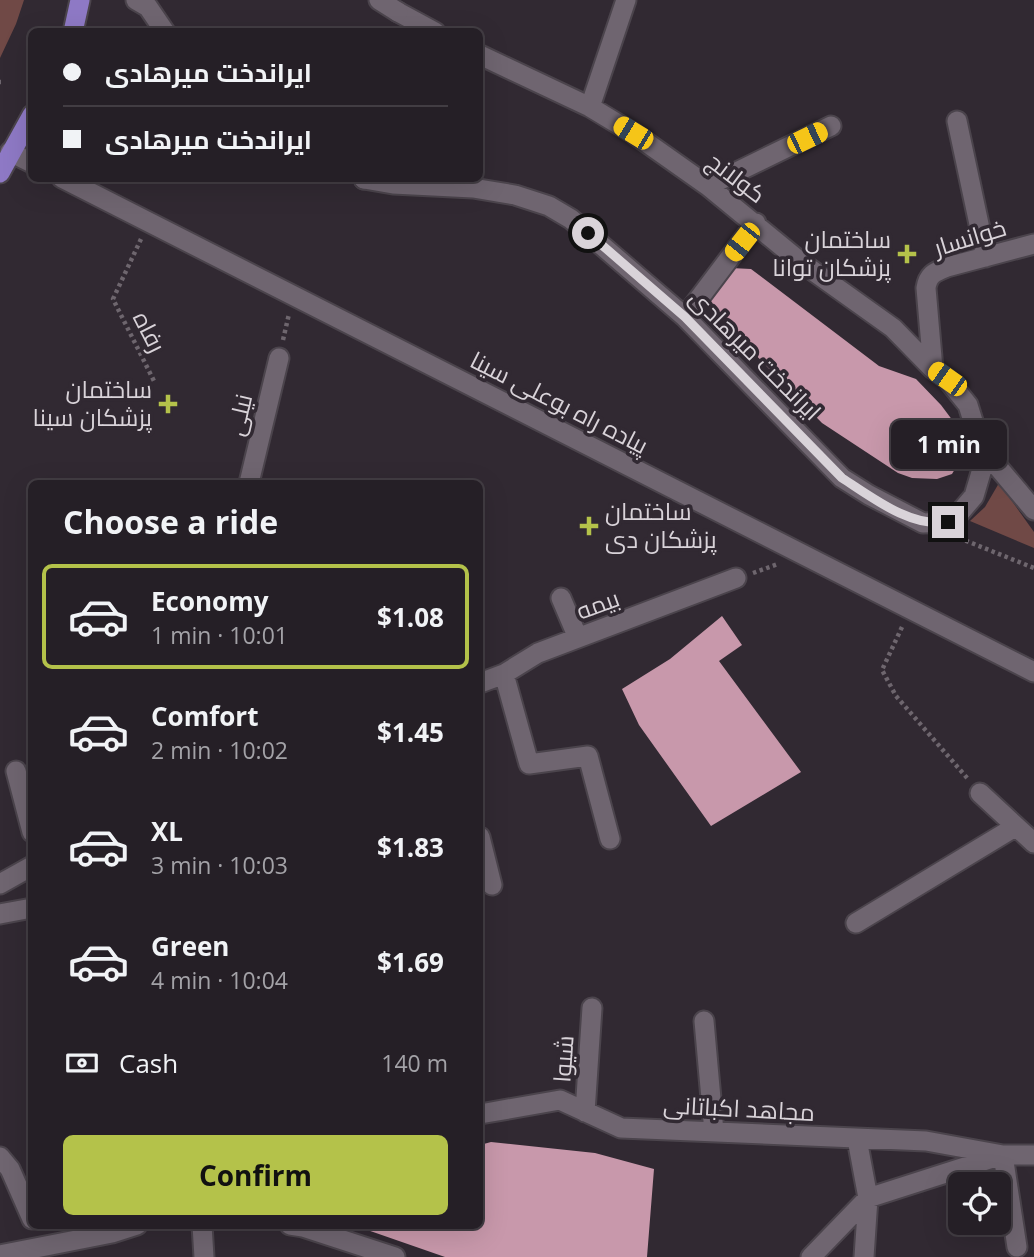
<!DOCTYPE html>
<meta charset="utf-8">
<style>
:root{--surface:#251f26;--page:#2d272e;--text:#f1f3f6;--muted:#a3a2a7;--line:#423d43;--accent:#b4c24a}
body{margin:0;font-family:"Open Sans",Cairo,sans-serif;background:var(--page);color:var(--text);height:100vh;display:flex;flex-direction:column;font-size:26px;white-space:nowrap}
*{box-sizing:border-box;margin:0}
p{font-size:23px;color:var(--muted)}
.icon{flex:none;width:38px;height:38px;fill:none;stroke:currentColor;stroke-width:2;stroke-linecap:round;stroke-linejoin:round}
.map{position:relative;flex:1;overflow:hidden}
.side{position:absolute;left:28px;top:480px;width:455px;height:749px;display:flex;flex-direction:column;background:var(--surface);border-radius:10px;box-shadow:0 7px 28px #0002,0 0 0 2px var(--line)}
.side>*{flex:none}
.hud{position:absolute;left:28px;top:28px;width:455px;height:154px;border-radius:10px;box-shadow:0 7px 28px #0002,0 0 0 2px var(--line);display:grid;align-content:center;height:154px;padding:0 35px;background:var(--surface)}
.tools{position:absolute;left:948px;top:1172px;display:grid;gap:14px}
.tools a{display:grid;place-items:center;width:63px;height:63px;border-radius:10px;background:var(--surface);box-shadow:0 7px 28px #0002,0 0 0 2px var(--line);font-size:35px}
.end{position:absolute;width:32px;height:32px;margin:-16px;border:9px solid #d9d3d9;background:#111;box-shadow:0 0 0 4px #111}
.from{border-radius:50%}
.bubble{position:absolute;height:49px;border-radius:10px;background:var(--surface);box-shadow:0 7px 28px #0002,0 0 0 2px var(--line);font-size:23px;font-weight:700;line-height:49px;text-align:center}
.car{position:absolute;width:21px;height:42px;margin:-21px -10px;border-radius:9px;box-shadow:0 0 5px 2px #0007;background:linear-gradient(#f5c518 24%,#345 0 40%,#f5c518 0 76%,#345 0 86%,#f5c518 0)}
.hud b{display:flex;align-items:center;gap:24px;height:66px;font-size:26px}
.hud b+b{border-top:2px solid var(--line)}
.hud i{width:18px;height:18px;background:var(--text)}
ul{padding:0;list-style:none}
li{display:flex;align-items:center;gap:21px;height:105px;margin:0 14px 10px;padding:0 21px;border:4px solid transparent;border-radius:10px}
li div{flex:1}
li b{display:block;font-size:26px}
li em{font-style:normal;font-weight:700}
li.active{border-color:var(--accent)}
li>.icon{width:63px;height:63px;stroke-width:1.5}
h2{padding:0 35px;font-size:32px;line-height:84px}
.pay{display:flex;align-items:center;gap:18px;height:77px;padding:0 35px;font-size:26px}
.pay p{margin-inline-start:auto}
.primary-button{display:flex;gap:14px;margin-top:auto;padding:14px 35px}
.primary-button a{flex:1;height:80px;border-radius:10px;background:var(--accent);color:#111;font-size:28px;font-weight:700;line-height:80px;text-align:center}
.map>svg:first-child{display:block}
.green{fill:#704946}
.building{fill:#c898ab}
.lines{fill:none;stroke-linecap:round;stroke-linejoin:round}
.pedestrian-casing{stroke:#4b444c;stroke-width:23}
.minor-casing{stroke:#4b444c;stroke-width:23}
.tertiary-casing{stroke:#4b444c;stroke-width:23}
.primary-casing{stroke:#4b444c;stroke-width:23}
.path{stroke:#6e666e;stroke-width:4.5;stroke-dasharray:3.5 3.5;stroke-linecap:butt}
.pedestrian{stroke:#6f6570;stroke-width:19}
.minor{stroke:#6f6570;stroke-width:19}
.tertiary{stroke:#6f6570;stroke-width:19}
.primary{stroke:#8e79c5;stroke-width:19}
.route{stroke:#d9d3d9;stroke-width:9}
.poi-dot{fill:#b4c24a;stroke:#312932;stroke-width:2.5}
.labels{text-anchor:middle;stroke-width:7;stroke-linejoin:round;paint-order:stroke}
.street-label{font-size:24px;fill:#d9d3d9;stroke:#312932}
.poi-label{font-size:24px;fill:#d9d3d9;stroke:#312932;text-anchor:end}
</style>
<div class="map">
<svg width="1034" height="1257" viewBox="0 0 1034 1257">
<rect width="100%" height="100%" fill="#312932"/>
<path class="green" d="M0,0H24L16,24L0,58Z
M999,483L1034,532V548L970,521L985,507Z"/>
<path class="building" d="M731,268L751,269L879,366L916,379L941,405L965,437V452L952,474L937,479L912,478L898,473L822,423L706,304Z
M722,616L742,645L719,661L801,772L711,826L639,725L622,689L670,659Z
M491,1142L595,1153L654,1169L647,1257H445L353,1225H480V1145Z"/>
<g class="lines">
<g class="pedestrian-casing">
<path id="pedestrian" d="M10,152L32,163
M62,178L1034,672"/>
</g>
<g class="minor-casing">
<path id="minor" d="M398,12L435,32
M590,107L626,0
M957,121L986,257
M364,179L393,184L473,188L515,195L549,206L571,219L685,317L842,478L869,495L923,523L948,522L957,516L974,496L982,469L981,447L968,405L947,379L933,369L893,328L802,263L708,186L633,133L590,107L480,55
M708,186L831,126
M685,317L756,223
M933,369L926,288C928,274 935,272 947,267L1034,244
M981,447L1034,510
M249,483L279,358
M561,598L578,638
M504,674L529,764L588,756L610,839
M480,683L504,674L538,653L736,578
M16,771L32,832
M980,793L1034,843
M480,837L492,885
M0,884L32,866
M0,914L32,908
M856,923L1015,827
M704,1021L714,1132
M585,1112L592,1008
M480,1114L560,1100L621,1128L926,1141L1003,1155H1034
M857,1139L868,1198L864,1257
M1003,1155L1017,1247
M0,1157L10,1169L32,1219
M202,1225L204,1257
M290,1225L303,1227L395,1257
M0,1255L112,1233L137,1225
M811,1257L868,1198L999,1156"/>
</g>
<g class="tertiary-casing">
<path id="tertiary" d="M136,0L148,7L165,32
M379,0L398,12
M364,178V179"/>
</g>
<g class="primary-casing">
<path id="primary" d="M73,32L80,0
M0,173L32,115"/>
</g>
<path class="path" d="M0,82H1
M141,239L113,299L154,381
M283,340L289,314
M959,538L1034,568
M753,573L778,564
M902,627L882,670L896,696L968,779"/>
<use href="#pedestrian" class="pedestrian"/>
<use href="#minor" class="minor"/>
<use href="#tertiary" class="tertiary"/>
<use href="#primary" class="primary"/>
</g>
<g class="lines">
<path class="route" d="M588,233L685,317L842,478C873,498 911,528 948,522"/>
</g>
<g class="poi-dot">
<path d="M903.5 243.5h7v7h7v7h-7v7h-7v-7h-7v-7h7z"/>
<path d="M164.5 393.5h7v7h7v7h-7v7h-7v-7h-7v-7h7z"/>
<path d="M585.5 515.5h7v7h7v7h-7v7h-7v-7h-7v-7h7z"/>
</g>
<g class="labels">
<g class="street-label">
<text transform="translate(736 178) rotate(37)" y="8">کولانج</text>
<text transform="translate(970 238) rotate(-17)" y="8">خوانسار</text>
<text transform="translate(149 332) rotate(63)" y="8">رفاه</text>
<text transform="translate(755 355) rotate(45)" y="8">ایراندخت میرهادی</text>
<text transform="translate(559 403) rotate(27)" y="8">پیاده راه بوعلی سینا</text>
<text transform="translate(240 415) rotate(-77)" y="8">نیلی</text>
<text transform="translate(598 605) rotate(-20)" y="8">بیمه</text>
<text transform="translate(564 1059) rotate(-86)" y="8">شیوا</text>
<text transform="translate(739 1109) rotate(3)" y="8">مجاهد اکباتانی</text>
</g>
<g class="poi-label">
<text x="891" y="248">ساختمان<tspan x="891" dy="28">پزشکان توانا</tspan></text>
<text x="152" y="398">ساختمان<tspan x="152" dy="28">پزشکان سینا</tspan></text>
<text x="605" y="520" text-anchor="start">ساختمان<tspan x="605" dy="28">پزشکان دی</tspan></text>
</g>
</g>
</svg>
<div class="tools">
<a><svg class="icon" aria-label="locate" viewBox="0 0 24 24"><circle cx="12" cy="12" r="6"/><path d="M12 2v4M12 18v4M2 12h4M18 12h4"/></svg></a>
</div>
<i class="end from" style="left:588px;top:233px"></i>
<i class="end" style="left:948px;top:522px"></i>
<div class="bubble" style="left:891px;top:420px;width:116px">1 min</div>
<i class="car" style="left:633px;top:133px;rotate:301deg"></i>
<i class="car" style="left:807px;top:138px;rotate:64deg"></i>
<i class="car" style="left:742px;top:242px;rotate:218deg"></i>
<i class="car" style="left:947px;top:379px;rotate:305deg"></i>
<div class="hud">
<b><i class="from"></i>ایراندخت میرهادی</b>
<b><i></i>ایراندخت میرهادی</b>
</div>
<section class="side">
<h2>Choose a ride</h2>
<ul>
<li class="active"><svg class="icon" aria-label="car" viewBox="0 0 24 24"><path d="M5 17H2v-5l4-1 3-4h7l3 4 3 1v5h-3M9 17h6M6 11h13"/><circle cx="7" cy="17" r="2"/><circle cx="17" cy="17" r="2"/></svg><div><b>Economy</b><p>1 min · 10:01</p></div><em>$1.08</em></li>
<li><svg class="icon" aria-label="car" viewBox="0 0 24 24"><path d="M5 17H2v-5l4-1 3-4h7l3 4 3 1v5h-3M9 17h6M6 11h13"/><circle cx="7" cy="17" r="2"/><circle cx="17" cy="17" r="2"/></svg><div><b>Comfort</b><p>2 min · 10:02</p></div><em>$1.45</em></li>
<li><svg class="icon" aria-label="car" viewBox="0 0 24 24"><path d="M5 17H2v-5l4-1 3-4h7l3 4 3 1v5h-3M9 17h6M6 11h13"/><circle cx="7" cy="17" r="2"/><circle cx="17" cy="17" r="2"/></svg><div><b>XL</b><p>3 min · 10:03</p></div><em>$1.83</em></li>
<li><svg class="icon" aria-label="car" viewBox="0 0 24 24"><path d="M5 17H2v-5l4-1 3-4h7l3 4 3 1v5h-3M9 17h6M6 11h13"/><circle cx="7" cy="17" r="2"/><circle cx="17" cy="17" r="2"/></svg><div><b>Green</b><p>4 min · 10:04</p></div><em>$1.69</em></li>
</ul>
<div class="pay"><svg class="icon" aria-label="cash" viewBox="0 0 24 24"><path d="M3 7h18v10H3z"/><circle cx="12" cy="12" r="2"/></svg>Cash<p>140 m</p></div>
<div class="primary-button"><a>Confirm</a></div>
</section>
</div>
